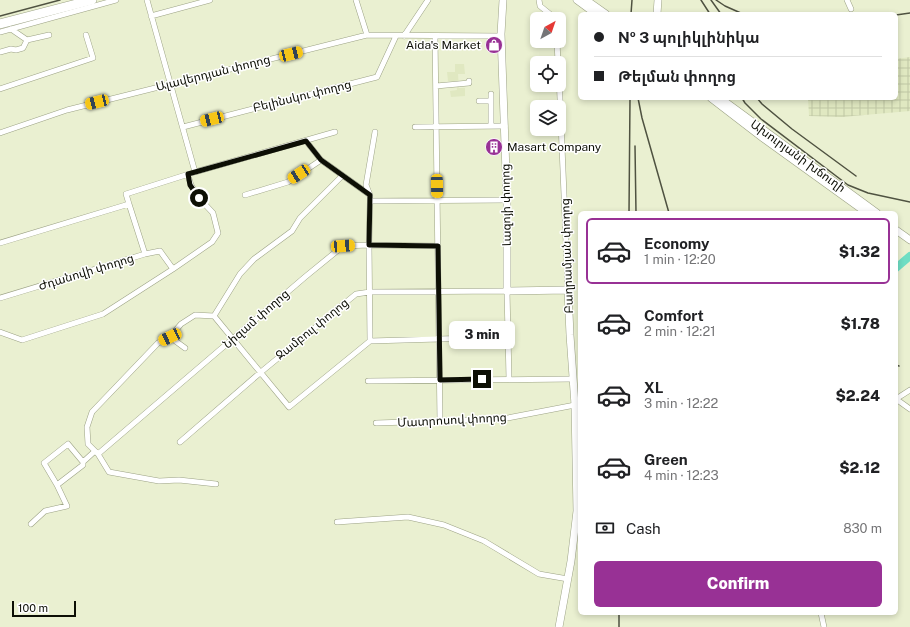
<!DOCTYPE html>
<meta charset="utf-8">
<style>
:root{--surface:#fff;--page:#f6f6f6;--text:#202124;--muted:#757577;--line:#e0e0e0;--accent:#983195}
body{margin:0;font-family:"Public Sans","Noto Sans Armenian",sans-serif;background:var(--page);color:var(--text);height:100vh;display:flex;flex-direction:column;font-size:15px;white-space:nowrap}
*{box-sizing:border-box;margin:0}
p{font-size:13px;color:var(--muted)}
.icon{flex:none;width:22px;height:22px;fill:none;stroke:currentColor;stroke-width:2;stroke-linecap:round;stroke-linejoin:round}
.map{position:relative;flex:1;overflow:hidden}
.sheet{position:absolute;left:578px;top:211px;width:320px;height:404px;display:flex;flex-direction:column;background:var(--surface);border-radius:6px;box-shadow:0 2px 6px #0003}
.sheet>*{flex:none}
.banner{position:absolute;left:578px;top:12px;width:320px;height:88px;border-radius:6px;box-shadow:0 2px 6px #0003;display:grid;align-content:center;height:88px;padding:0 16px;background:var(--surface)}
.needle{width:26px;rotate:40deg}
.buttons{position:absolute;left:530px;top:12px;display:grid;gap:8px}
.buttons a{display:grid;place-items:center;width:36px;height:36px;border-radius:6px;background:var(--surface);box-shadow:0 2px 6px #0003;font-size:20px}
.scale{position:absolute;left:12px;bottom:10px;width:64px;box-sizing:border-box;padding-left:4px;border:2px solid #0d0f05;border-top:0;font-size:11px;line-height:14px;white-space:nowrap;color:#0d0f05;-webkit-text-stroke:3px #fff;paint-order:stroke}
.end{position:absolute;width:18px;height:18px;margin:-9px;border:5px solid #0d0f05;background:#fff;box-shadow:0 0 0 2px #fff}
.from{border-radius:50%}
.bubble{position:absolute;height:28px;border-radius:6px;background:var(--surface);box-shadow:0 2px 6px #0003;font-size:13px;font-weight:800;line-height:28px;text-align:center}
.car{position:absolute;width:12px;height:24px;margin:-12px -6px;border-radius:5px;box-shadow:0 0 3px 1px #0007;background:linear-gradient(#f5c518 24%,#345 0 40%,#f5c518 0 76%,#345 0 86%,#f5c518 0)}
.banner b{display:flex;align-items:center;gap:14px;height:38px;font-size:15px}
.banner b+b{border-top:1px solid var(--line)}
.banner i{width:10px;height:10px;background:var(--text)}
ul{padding:7px 0 0;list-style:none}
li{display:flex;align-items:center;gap:12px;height:66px;margin:0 8px 6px;padding:0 8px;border:2px solid transparent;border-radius:6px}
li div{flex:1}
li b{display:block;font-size:15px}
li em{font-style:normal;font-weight:800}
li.selected{border-color:var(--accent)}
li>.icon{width:36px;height:36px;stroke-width:1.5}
.pay{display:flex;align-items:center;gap:10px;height:44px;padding:0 16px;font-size:15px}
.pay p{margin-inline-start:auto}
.action{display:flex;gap:8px;margin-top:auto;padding:8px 16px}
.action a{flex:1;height:46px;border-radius:6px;background:var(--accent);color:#fff;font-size:16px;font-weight:800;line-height:46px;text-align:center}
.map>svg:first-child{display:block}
.built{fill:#e0e8c1}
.industrial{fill:url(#industrial-grid)}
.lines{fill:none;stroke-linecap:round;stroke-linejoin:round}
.river{stroke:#6edec4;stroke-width:8}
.street-casing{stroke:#9ca285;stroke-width:6}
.secondary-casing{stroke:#9ca285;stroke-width:8}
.highway-casing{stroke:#9ca285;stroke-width:10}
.street{stroke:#fff;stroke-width:5}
.secondary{stroke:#fff;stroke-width:7}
.highway{stroke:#fff;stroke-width:9}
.rail{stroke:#4f5241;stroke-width:1.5}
.route{stroke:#0d0f05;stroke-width:5}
.labels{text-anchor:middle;stroke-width:3;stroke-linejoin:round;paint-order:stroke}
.poi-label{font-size:12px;fill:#0d0f05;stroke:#fff;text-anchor:end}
.street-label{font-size:12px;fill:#0d0f05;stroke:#fff}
</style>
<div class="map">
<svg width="910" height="627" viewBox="0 0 910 627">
<defs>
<pattern id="industrial-grid" width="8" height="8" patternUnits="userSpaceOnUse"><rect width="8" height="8" fill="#e0e8c1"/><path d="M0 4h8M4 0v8" fill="none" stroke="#bfc6a4"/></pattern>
</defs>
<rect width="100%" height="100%" fill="#eaf0d1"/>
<path class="built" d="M455,64H464L465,74H458L459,88H465V96L451,97L450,91L457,90L456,81H448L447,72H455Z"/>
<path class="industrial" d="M910,57V111L842,117L809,116L808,98H896V59Z"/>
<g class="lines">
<path class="river" d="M896,268L910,256"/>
<g class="street-casing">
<path id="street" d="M147,0L195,172
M356,0L367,35
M539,0L540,6L556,19
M847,0L851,9
M151,16L210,0
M0,32L116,0
M404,36L428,0
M435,36L440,422
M27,40L49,35
M557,41L558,63
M0,52L11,49L16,50L23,48L27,40L11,29
M559,75L568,290
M436,86L469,83V81
M0,89L93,58L86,35
M479,101H491
M491,126V94
M183,127L377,77L396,36
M415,127L505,126
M0,133L67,110L367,35L501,36
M306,141L321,160L370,195V201L507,200
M245,195L288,182L321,160
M370,195L366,185L375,132
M0,243L129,204L126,194L195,172L335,132
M145,254L160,251L173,269
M0,298L145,254L129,204
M214,316L289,407L370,341L508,337
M214,316L195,315L181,324L170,337L158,343L92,412L87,427L88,444L98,454L109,472L159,481L179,480L216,484
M214,316L240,274L254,259L292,231L300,218L342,176
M0,332L22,340L103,314L173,269L212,242L218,233L213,213L199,198L191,185L188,175
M170,337L185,348
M370,341L369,245L370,201
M368,381L573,379
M896,399L910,409
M896,399L910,390
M376,423L502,419L575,405
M180,442L261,372L356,294L370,292L507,291L509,379
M98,454L305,277L343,246L369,245L438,246
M83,462L68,444L44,463L57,485L83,465V462L95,451
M337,522L408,517L444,525L484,541L539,574L568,579
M31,524L45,511L67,506L57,485
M821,613L824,627"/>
</g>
<g class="secondary-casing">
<path id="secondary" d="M503,0L501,34L507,200V291L568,290L570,335L575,405L577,511L571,561L559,627
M577,0L596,14
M586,0L606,14
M657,14L658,0
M711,98L763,138L867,213
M720,98L877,213
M896,230L910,240"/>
</g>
<g class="highway-casing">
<path id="highway" d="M0,24L92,0"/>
</g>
<use href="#street" class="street"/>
<use href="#secondary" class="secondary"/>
<use href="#highway" class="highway"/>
<path class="rail" d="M701,0L710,14
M711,0L721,14
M716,0L725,6L743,14
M631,14L632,0
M896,15L910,13
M0,16L60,0
M638,98L642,118L669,213
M742,98L745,103L761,119L848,185L868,193L910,202
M757,98L762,104L792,129L856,176
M635,146L636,213
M629,213L630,98
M896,365L899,366
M619,627V613"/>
</g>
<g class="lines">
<path class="route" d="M199,198L190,185L188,174L306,141L321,160L370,195L369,245L438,246L440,380L482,379"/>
</g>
<defs>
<g id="shop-disc" transform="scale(0.9)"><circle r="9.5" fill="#983195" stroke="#fff"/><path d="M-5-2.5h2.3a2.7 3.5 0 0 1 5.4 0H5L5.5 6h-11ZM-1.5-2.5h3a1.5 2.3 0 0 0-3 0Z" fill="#fff"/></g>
<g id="building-disc" transform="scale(0.9)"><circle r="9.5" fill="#983195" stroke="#fff"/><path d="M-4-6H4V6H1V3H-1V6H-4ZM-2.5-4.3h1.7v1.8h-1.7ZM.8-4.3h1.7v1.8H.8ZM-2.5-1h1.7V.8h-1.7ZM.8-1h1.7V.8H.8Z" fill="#fff"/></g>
</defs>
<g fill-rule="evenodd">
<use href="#shop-disc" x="494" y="45"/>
<use href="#building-disc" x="494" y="147"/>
</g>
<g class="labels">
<g class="poi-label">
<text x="481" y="49">Aida's Market</text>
<text x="507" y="151" text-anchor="start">Masart Company</text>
</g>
<g class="street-label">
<text transform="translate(213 73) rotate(-14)" y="4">Ալավերդյան փողոց</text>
<text transform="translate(302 96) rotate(-14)" y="4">Բելինսկու փողոց</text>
<text transform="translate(798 156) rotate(36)" y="4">Ախուրյանի խճուղի</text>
<text transform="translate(506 205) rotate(-91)" y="4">Լազոյի փողոց</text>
<text transform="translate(567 256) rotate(-92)" y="4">Բաղրամյան փողոց</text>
<text transform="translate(86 272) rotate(-17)" y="4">Ժդանովի փողոց</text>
<text transform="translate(256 319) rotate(-41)" y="4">Նիզամ փողոց</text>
<text transform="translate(312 329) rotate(-39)" y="4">Ջամբուլ փողոց</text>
<text transform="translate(452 420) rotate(-3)" y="4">Մատրոսով փողոց</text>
</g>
</g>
</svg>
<div class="buttons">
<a><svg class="needle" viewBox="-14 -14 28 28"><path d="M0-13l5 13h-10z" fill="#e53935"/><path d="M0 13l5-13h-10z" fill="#757577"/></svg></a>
<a><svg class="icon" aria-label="locate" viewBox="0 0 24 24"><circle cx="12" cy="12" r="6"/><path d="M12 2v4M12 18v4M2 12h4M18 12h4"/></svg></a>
<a><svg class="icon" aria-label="layers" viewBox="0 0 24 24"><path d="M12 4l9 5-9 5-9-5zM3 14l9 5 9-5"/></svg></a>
</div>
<div class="scale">100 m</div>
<i class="end from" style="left:199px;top:198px"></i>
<i class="end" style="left:482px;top:379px"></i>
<div class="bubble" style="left:449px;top:321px;width:66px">3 min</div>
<i class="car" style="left:291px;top:54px;rotate:76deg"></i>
<i class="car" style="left:97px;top:102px;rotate:256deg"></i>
<i class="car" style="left:212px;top:119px;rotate:256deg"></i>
<i class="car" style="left:299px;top:174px;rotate:237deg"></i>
<i class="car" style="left:437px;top:186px;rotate:179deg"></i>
<i class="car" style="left:343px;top:246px;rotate:86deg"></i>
<i class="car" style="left:170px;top:337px;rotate:245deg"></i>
<div class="banner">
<b><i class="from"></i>№ 3 պոլիկլինիկա</b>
<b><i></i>Թելման փողոց</b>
</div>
<section class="sheet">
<ul>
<li class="selected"><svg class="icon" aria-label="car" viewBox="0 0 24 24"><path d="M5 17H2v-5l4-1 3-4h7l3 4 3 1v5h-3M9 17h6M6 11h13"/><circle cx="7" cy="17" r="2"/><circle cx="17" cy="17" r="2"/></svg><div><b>Economy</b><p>1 min · 12:20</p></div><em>$1.32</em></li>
<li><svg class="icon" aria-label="car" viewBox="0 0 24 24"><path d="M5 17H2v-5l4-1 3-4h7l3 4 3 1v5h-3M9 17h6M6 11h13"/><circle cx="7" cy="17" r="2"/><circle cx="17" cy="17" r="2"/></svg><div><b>Comfort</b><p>2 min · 12:21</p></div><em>$1.78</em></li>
<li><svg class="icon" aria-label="car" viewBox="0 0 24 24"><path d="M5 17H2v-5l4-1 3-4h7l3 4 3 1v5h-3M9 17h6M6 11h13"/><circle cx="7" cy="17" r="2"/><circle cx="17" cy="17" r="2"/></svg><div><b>XL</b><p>3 min · 12:22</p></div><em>$2.24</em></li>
<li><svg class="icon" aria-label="car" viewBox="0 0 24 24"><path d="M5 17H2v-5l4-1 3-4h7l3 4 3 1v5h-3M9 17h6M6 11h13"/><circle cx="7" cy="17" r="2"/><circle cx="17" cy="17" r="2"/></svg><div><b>Green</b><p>4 min · 12:23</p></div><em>$2.12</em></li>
</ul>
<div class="pay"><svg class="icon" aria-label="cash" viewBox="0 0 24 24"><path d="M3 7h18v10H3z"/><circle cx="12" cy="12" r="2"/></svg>Cash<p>830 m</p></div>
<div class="action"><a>Confirm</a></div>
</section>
</div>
